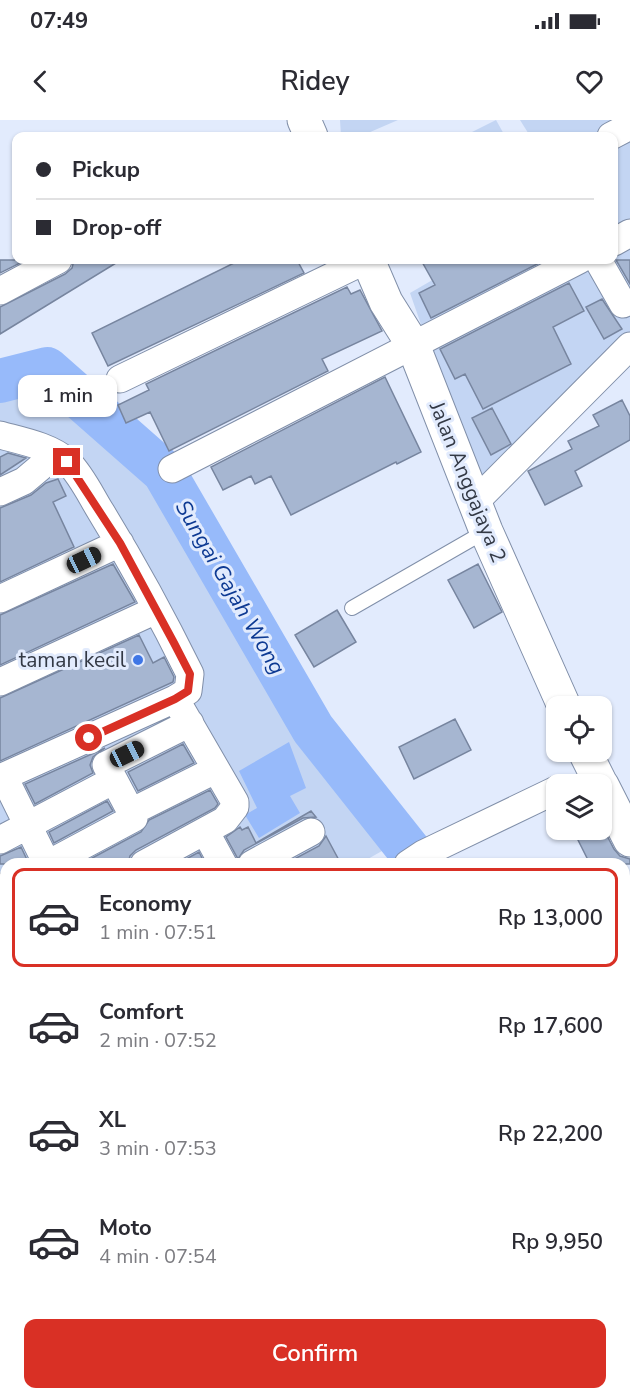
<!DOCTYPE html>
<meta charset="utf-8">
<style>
:root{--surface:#fff;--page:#f2f2f3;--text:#2b2b33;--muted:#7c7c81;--line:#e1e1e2;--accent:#d93025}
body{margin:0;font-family:"Nunito Sans",sans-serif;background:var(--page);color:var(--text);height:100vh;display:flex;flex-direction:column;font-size:22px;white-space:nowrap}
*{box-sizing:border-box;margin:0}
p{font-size:20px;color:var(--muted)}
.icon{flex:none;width:33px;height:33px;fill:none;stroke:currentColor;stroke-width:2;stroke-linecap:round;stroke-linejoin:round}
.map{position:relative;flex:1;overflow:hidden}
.drawer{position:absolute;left:0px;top:738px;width:630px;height:542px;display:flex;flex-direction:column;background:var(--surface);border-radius:18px 18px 0 0;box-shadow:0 2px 4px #0004}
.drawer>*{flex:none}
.top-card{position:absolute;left:12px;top:12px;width:606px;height:132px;border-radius:12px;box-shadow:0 2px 4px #0004;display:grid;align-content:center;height:132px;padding:0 24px;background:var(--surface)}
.buttons{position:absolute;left:546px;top:576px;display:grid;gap:12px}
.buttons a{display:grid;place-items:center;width:66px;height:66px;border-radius:12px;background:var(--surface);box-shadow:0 2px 4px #0004;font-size:30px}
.end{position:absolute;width:27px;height:27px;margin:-14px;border:8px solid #d93025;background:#fff;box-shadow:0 0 0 3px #fff}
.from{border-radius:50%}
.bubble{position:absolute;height:42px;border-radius:12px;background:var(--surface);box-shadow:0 2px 4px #0004;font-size:20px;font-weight:600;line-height:42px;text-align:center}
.car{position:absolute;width:18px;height:36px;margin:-18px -9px;border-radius:8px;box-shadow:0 0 4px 2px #0007;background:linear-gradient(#222 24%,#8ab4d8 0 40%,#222 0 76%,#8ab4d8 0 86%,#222 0)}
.top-card b{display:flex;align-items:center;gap:21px;height:57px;font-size:22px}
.top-card b+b{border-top:2px solid var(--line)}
.top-card i{width:15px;height:15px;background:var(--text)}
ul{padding:10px 0 0;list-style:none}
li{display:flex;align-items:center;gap:18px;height:99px;margin:0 12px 9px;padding:0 12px;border:3px solid transparent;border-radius:12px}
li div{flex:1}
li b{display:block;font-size:22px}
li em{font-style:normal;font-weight:600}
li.active{border-color:var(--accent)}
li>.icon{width:54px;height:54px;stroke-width:1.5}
.primary-button{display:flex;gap:12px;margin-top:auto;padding:12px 24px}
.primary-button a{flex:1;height:69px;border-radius:12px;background:var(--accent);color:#fff;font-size:24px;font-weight:600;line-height:69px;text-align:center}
.status{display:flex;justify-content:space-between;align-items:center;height:42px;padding:0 30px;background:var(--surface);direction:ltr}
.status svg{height:16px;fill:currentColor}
header{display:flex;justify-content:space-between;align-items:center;height:78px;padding:0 24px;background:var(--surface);font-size:27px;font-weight:600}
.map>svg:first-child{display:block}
.green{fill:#c3d5f3}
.water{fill:#97bafa}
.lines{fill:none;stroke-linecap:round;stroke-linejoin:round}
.river{stroke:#97bafa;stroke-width:44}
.building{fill:#a6b6d1;stroke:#77859f;stroke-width:1.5}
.lane-casing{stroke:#808fa9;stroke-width:16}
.street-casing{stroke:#808fa9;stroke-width:29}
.secondary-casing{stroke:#808fa9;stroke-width:35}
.lane{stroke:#fff;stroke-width:14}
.street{stroke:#fff;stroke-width:27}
.secondary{stroke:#fff;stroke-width:33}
.route{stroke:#d93025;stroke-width:8}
.poi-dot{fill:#3e76e6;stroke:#e2ebfd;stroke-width:2}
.labels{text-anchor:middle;stroke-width:6;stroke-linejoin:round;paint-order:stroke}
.street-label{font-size:21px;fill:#333945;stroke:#e2ebfd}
.poi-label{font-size:21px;fill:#333945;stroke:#e2ebfd;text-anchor:end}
.water-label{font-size:22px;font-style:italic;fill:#0e3a93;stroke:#e2ebfd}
</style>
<div class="status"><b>07:49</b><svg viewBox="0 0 49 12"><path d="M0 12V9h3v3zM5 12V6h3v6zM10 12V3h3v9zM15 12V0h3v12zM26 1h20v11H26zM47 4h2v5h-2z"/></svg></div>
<header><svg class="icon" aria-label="back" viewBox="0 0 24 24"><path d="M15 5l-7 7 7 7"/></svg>Ridey<svg class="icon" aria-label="heart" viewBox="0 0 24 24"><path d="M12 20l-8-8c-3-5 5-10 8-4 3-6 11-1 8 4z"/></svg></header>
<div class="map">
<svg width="630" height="1279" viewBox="0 0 630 1279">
<rect width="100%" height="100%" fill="#e2ebfd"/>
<path class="green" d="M340,0H398L361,16H341Z
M496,0L505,16H464Z
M520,0H630V225L483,381L410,173L467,140H614V16H530Z
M47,249L164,352L389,727L359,744H6V861L0,856V262Z"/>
<path class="water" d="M289,622L306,668L290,676L300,693L259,718L245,695L257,688L239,651Z"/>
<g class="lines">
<path class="river" d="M0,261L47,249L164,352L313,609L420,744
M603,1274L605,1279"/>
</g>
<path class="building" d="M0,140H26L0,153Z
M74,140H121L0,214V187L65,154L72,148Z
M240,140H297L304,153L108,246L92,213Z
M421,140H545L431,198L419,173L435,165Z
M616,140H630V164Z
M569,163L584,191L553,207L571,244L483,289L465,254L455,259L440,229Z
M347,167L351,174L360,170L382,211L322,239L328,251L169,331L150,292L126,303L118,285L149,270L146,264Z
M602,179L622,209L604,219L586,187Z
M385,257L421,332L397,344L396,342L291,395L271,356L255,364L251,356L223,370L211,347Z
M622,280L630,296V320L575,351L582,366L545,385L528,351L572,329L568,321L599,306L593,295Z
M492,288L511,324L491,335L472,298Z
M8,333L26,338L0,355V337Z
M58,359L66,376L53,382L74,427L0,462V388L31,375L46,363Z
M113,444L135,482L0,545V495Z
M478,444L502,492L474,508L448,460Z
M337,490L356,522L314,547L295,515Z
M139,515L153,543L164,537L174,557L173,562L0,641V578Z
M455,599L471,630L414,659L399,627Z
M183,624L194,643L138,671L128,652Z
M105,628L93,637L90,645L93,653L35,684L25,664Z
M210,670L218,684L215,688L136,730L130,736L128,744H81L141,712L149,700Z
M107,681L113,691L54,723L49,712Z
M311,691L316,697L303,698L244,730L238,739L226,717L240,707L242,710L248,707L256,723Z
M573,710H604L614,729L620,736L630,739V744H590Z
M326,716L341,744H285L319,726Z
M21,727L29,744H0V736Z
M199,732L205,744H177Z"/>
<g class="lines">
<g class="lane-casing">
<path id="lane" d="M352,488L486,411"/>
</g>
<g class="street-casing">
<path id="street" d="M611,16L630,6
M614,122L630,113
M598,140L623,184
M0,171L58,140
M120,259L366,140
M0,315C22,321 50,326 68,342C82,356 91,376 101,392C133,444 163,499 190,554L188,571L175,579L0,658
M172,349L579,140
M0,372L24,361L56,334
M475,382L630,226
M0,479L120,423
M0,562L156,490
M4,657L47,744
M114,660L131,692L215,650
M205,711L223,744
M0,720L114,660L106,645L190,603
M48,744L134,698
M144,744L225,700L235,687V682L180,587
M252,744L311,712
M408,744L423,734L556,670
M0,769L6,766
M0,823L6,820
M4,878L6,877
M0,1118L6,1115"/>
</g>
<g class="secondary-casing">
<path id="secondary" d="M304,0L311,16
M368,140L386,182L413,225L486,411L564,586
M585,632L601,664
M602,665L630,720"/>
</g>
<use href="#lane" class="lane"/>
<use href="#street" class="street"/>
<use href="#secondary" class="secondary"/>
</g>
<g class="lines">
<path class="route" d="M67,342L120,423L174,523L190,554L188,571L175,579L89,618"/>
</g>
<circle class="poi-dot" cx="138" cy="540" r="6"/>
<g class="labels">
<g class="street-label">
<text transform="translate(468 362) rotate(68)" y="7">Jalan Anggajaya 2</text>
</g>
<g class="poi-label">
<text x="126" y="547">taman kecil</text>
</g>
<g class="water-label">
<text transform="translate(231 467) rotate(60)" y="8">Sungai Gajah Wong</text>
</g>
</g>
</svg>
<div class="buttons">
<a><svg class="icon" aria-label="locate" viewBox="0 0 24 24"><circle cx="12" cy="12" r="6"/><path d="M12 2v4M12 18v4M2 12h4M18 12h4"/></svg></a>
<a><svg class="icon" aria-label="layers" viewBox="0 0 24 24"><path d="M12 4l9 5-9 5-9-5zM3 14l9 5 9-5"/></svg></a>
</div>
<i class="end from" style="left:89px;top:618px"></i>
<i class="end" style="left:67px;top:342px"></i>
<div class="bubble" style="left:18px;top:255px;width:99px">1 min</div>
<i class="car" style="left:84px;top:440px;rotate:65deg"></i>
<i class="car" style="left:127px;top:634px;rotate:64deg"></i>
<div class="top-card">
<b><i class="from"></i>Pickup</b>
<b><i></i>Drop-off</b>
</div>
<section class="drawer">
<ul>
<li class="active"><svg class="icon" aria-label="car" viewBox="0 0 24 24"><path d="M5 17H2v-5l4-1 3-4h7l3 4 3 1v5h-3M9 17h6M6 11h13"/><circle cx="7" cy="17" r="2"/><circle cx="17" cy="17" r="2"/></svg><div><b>Economy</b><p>1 min · 07:51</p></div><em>Rp 13,000</em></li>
<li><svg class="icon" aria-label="car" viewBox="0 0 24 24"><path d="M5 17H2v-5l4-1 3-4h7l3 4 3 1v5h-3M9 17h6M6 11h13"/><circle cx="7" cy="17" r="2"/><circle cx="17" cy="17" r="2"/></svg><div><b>Comfort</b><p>2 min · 07:52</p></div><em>Rp 17,600</em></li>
<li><svg class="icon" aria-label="car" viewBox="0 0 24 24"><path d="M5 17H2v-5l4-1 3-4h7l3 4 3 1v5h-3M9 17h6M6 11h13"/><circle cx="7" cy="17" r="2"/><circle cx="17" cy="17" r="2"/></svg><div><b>XL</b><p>3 min · 07:53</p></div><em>Rp 22,200</em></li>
<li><svg class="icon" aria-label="car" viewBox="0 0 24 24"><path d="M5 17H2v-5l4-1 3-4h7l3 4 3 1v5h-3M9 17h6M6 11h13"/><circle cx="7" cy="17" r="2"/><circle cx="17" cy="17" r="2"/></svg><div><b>Moto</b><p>4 min · 07:54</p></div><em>Rp 9,950</em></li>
</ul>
<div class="primary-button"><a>Confirm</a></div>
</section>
</div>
